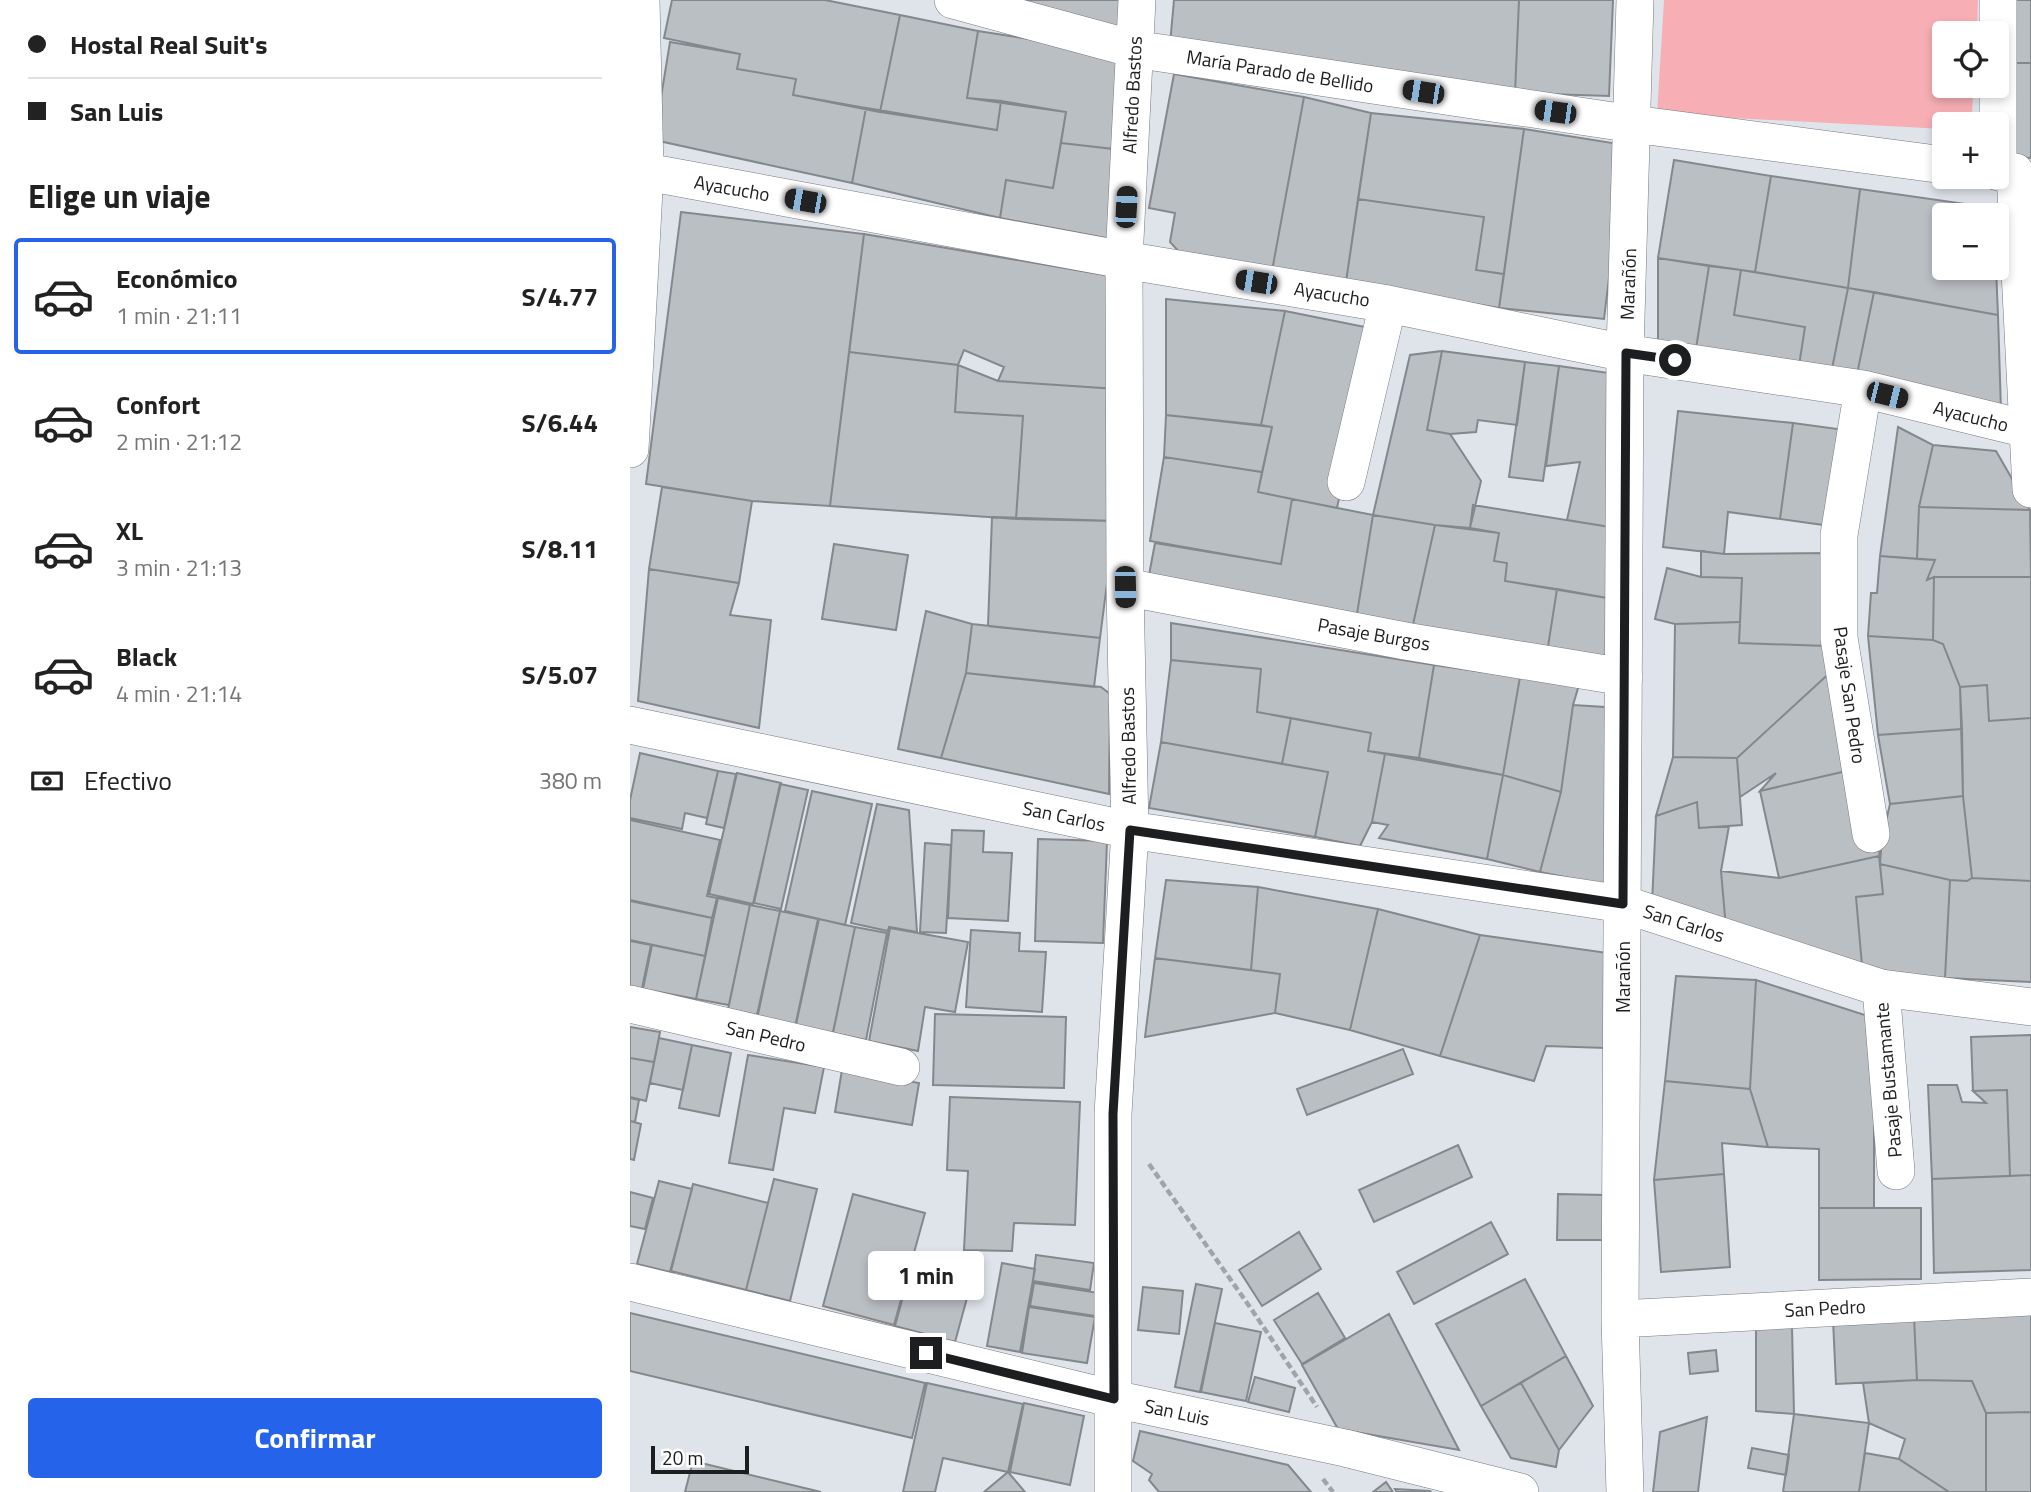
<!DOCTYPE html>
<html lang="es">
<meta charset="utf-8">
<style>
:root{--surface:#fff;--page:#f6f6f6;--text:#222;--muted:#767676;--line:#e0e0e0;--accent:#2563eb}
body{margin:0;font-family:"Titillium Web",sans-serif;background:var(--page);color:var(--text);height:100vh;display:flex;flex-direction:column;font-size:26px;white-space:nowrap}
*{box-sizing:border-box;margin:0}
p{font-size:23px;color:var(--muted)}
.icon{flex:none;width:38px;height:38px;fill:none;stroke:currentColor;stroke-width:2;stroke-linecap:round;stroke-linejoin:round}
.map{position:relative;flex:1;overflow:hidden}
.details{display:flex;flex-direction:column;background:var(--surface);width:630px}
.details>*{flex:none}
.hud{display:grid;align-content:center;height:154px;padding:0 28px;background:var(--surface)}
.controls{position:absolute;left:1302px;top:21px;display:grid;gap:14px}
.controls a{display:grid;place-items:center;width:77px;height:77px;border-radius:7px;background:var(--surface);box-shadow:0 4px 10px #0003;font-size:35px}
.scale{position:absolute;left:21px;bottom:18px;width:98px;box-sizing:border-box;padding-left:7px;border:4px solid #1c1e20;border-top:0;font-size:19px;line-height:24px;white-space:nowrap;color:#1c1e20;-webkit-text-stroke:5px #fff;paint-order:stroke}
.end{position:absolute;width:32px;height:32px;margin:-16px;border:9px solid #1c1e20;background:#fff;box-shadow:0 0 0 4px #fff}
.from{border-radius:50%}
.bubble{position:absolute;height:49px;border-radius:7px;background:var(--surface);box-shadow:0 4px 10px #0003;font-size:23px;font-weight:700;line-height:49px;text-align:center}
.car{position:absolute;width:21px;height:42px;margin:-21px -10px;border-radius:9px;box-shadow:0 0 5px 2px #0007;background:linear-gradient(#222 24%,#8ab4d8 0 40%,#222 0 76%,#8ab4d8 0 86%,#222 0)}
.hud b{display:flex;align-items:center;gap:24px;height:66px;font-size:26px}
.hud b+b{border-top:2px solid var(--line)}
.hud i{width:18px;height:18px;background:var(--text)}
ul{padding:0;list-style:none}
li{display:flex;align-items:center;gap:21px;height:116px;margin:0 14px 10px;padding:0 14px;border:4px solid transparent;border-radius:7px}
li div{flex:1}
li b{display:block;font-size:26px}
li em{font-style:normal;font-weight:700}
li.current{border-color:var(--accent)}
li>.icon{width:63px;height:63px;stroke-width:1.5}
h2{padding:0 28px;font-size:32px;line-height:84px}
.pay{display:flex;align-items:center;gap:18px;height:77px;padding:0 28px;font-size:26px}
.pay p{margin-inline-start:auto}
.action{display:flex;gap:14px;margin-top:auto;padding:14px 28px}
.action a{flex:1;height:80px;border-radius:7px;background:var(--accent);color:#fff;font-size:28px;font-weight:700;line-height:80px;text-align:center}
main{display:flex;flex:1;min-height:0}
.map>svg:first-child{display:block}
.green{fill:#f7afb5}
.building{fill:#babfc4;stroke:#83888d;stroke-width:2}
.lines{fill:none;stroke-linecap:round;stroke-linejoin:round}
.street-casing{stroke:#757a7f;stroke-width:38}
.path{stroke:#a0a4a9;stroke-width:4.5;stroke-dasharray:7 3.5;stroke-linecap:butt}
.street{stroke:#fff;stroke-width:37}
.route{stroke:#1c1e20;stroke-width:9}
.labels{text-anchor:middle;stroke-width:7;stroke-linejoin:round;paint-order:stroke}
.street-label{font-size:19px;fill:#1c1e20;stroke:#fff}
</style>
<main>
<section class="details">
<div class="hud">
<b><i class="from"></i>Hostal Real Suit's</b>
<b><i></i>San Luis</b>
</div>
<h2>Elige un viaje</h2>
<ul>
<li class="current"><svg class="icon" aria-label="car" viewBox="0 0 24 24"><path d="M5 17H2v-5l4-1 3-4h7l3 4 3 1v5h-3M9 17h6M6 11h13"/><circle cx="7" cy="17" r="2"/><circle cx="17" cy="17" r="2"/></svg><div><b>Económico</b><p>1 min · 21:11</p></div><em>S/4.77</em></li>
<li><svg class="icon" aria-label="car" viewBox="0 0 24 24"><path d="M5 17H2v-5l4-1 3-4h7l3 4 3 1v5h-3M9 17h6M6 11h13"/><circle cx="7" cy="17" r="2"/><circle cx="17" cy="17" r="2"/></svg><div><b>Confort</b><p>2 min · 21:12</p></div><em>S/6.44</em></li>
<li><svg class="icon" aria-label="car" viewBox="0 0 24 24"><path d="M5 17H2v-5l4-1 3-4h7l3 4 3 1v5h-3M9 17h6M6 11h13"/><circle cx="7" cy="17" r="2"/><circle cx="17" cy="17" r="2"/></svg><div><b>XL</b><p>3 min · 21:13</p></div><em>S/8.11</em></li>
<li><svg class="icon" aria-label="car" viewBox="0 0 24 24"><path d="M5 17H2v-5l4-1 3-4h7l3 4 3 1v5h-3M9 17h6M6 11h13"/><circle cx="7" cy="17" r="2"/><circle cx="17" cy="17" r="2"/></svg><div><b>Black</b><p>4 min · 21:14</p></div><em>S/5.07</em></li>
</ul>
<div class="pay"><svg class="icon" aria-label="cash" viewBox="0 0 24 24"><path d="M3 7h18v10H3z"/><circle cx="12" cy="12" r="2"/></svg>Efectivo<p>380 m</p></div>
<div class="action"><a>Confirmar</a></div>
</section>
<div class="map">
<svg width="1401" height="1492" viewBox="0 0 1401 1492">
<rect width="100%" height="100%" fill="#dfe4ea"/>
<path class="green" d="M1034,0H1348L1347,33H1314V86H1344L1341,124H1314V129L1027,114Z"/>
<path class="building" d="M42,0H195L270,15L250,112L163,95L166,79L107,69L110,54L34,38Z
M346,0H491L492,39Z
M544,0H889L885,93L540,44Z
M889,0H983L979,96L885,93Z
M1376,0H1401V63H1375Z
M270,15L348,31L337,98L371,101L367,130L250,112Z
M348,31L496,54L492,150L431,143L436,112L337,98Z
M40,42L110,54L107,69L166,79L163,95L236,108L222,183L24,140Z
M1375,63H1401V158L1373,157Z
M544,74L674,97L642,271L552,255L540,242L545,213L519,208Z
M674,97L741,113L716,282L642,271Z
M371,101L436,112L423,188L376,180L370,218L222,183L236,108L367,130Z
M741,113L894,129L874,274L846,270L854,217L728,199Z
M894,129L995,145L974,319L869,308Z
M431,143L492,150L481,239L370,218L376,180L423,188Z
M1044,160L1141,176L1125,272L1028,258Z
M1141,176L1230,189L1218,288L1125,272Z
M1230,189L1364,208V215H1314V268H1366L1368,315L1218,288Z
M728,199L854,217L846,270L874,274L869,308L716,282Z
M51,212L234,234L200,506L122,501L16,484Z
M234,234L481,276L487,389L368,381L374,367L334,350L328,365L219,352Z
M1028,258L1079,266L1065,355L1028,348Z
M1079,266L1111,270L1104,315L1175,327L1168,372L1065,355Z
M1111,270L1218,288L1200,379L1168,372L1175,327L1104,315Z
M1218,288L1244,292L1225,384L1200,379Z
M1244,292L1368,315L1371,411L1225,384Z
M536,299L655,311L631,425L536,415Z
M655,311L745,329L707,508L628,492L642,427L631,425Z
M812,351L895,362L887,425L848,420L846,432L820,434L797,430Z
M812,351L797,430L820,434L851,481L840,528L805,525L743,515L780,355Z
M219,352L328,365L325,412L393,416L386,519L200,506Z
M895,362L929,366L913,481L879,477Z
M328,365L368,381L487,389L485,521L386,519L393,416L325,412Z
M929,366L986,374L980,527L937,520L950,462L916,466Z
M1048,411L1163,423L1150,519L1098,512L1094,554L1033,547Z
M536,415L642,427L632,472L534,457Z
M1163,423L1215,430L1201,526L1150,519Z
M1268,427L1303,445L1289,507L1287,559L1250,556Z
M1303,445L1366,451L1400,510L1289,507Z
M534,457L632,472L628,492L662,499L651,564L520,541Z
M32,487L122,501L109,583L19,569Z
M662,499L743,515L726,620L517,586L525,543L651,564Z
M843,505L980,527L989,600L875,581L877,563L864,561L869,533L840,528Z
M1289,507L1400,510L1401,577H1304L1297,580L1305,560L1287,559Z
M743,515L805,525L782,629L726,620Z
M362,517L485,521L470,638L358,626Z
M805,525L869,533L864,561L877,563L875,581L927,589L917,653L782,629Z
M204,544L278,555L266,630L192,619Z
M1071,551L1094,554L1200,553L1196,646L1109,643L1112,578L1071,577Z
M1250,556L1305,560L1297,580L1304,577L1303,640L1238,636L1241,593H1247Z
M1037,568L1071,577L1112,578L1110,622L1045,624L1025,619Z
M19,569L109,583L100,615L141,620L129,728L8,701Z
M1304,577H1401V718L1359,721L1357,685L1330,687L1313,644L1303,640Z
M927,589L989,600L983,664L917,653Z
M296,611L342,624L336,673L311,758L268,749Z
M1110,622L1109,643L1196,646L1205,668L1107,758L1043,757L1045,624Z
M541,623L804,665L789,758L738,751L741,733L627,712L631,669L541,660Z
M342,624L470,638L464,687L336,673Z
M1238,636L1303,640L1313,644L1330,687L1332,729L1248,735Z
M541,660L631,669L627,712L661,718L652,764L531,742Z
M804,665L890,677L873,775L789,758Z
M1205,668L1221,770L1130,791L1146,773L1110,797L1107,758Z
M336,673L471,687L480,694L479,794L311,758Z
M890,677L949,685L943,705L931,792L873,775Z
M1357,685L1359,721L1401,718V881L1342,878L1333,796L1330,687Z
M943,705L975,707L979,886L910,872L931,792Z
M661,718L741,733L738,751L755,754L742,822L730,846L685,837L698,772L652,764Z
M1332,729L1333,796L1260,804L1248,735Z
M531,742L698,772L685,837L519,808Z
M10,753L88,771L77,818L55,813L52,829L0,818V800Z
M755,754L873,775L857,859L749,838L758,825L742,822Z
M1043,757L1107,758L1112,825L1069,828L1067,802L1026,816Z
M1221,770L1252,838L1249,856L1149,878L1130,791Z
M88,771L106,774L94,828L76,824Z
M107,773L151,783L123,904L79,894Z
M873,775L931,792L910,872L857,859Z
M150,784L178,790L151,909L124,903Z
M182,791L242,804L215,925L155,911Z
M1333,796L1342,878L1337,881L1320,880L1250,864L1252,838L1260,804Z
M1067,802L1069,828L1099,826L1091,871L1096,928L1022,904L1026,816Z
M247,804L279,810L287,932L259,927L258,931L221,923Z
M0,820L90,840L77,896L87,898L82,918L0,900Z
M322,830L354,831L353,852L382,853L378,921L318,918Z
M408,839L477,841L473,943L405,941Z
M295,843L321,845L316,933L290,932Z
M1249,856L1253,894L1226,897L1233,977L1096,928L1091,871L1149,878Z
M1250,864L1320,880L1315,978L1233,977L1226,897L1253,894Z
M1342,878L1401,881V982L1315,978L1320,880L1337,881Z
M536,880L628,887L621,970L525,958Z
M628,887L748,909L720,1030L645,1013L650,974L621,970Z
M88,898L120,905L99,1005L66,999Z
M0,901L82,918L75,956L0,940Z
M120,905L150,911L127,1015L98,1009Z
M748,909L850,935L810,1056L720,1030Z
M150,911L188,919L165,1027L127,1019Z
M189,919L225,927L202,1037L165,1029Z
M225,927L257,933L236,1040L203,1033Z
M260,928L338,942L325,1012L295,1007L288,1051L239,1041Z
M341,930L390,933L389,951L416,952L412,1012L336,1007Z
M850,935L985,954L976,1048L916,1046L904,1081L810,1056Z
M0,941L21,945L10,998L0,996Z
M22,945L75,956L66,999L13,989Z
M525,958L650,974L645,1013L515,1037Z
M1046,976L1126,980L1120,1089L1035,1081Z
M1126,980L1244,1018V1208H1189V1149L1138,1147L1120,1089Z
M305,1014L436,1017L434,1088L303,1085Z
M0,1027L30,1032L24,1062L0,1058Z
M1401,1035V1175L1380,1176L1377,1090L1343,1091L1341,1037Z
M29,1038L62,1045L53,1090L20,1083Z
M62,1045L101,1053L89,1116L49,1108Z
M773,1049L783,1074L677,1115L667,1089Z
M118,1055L194,1067L185,1113L154,1108L143,1170L99,1163Z
M0,1058L24,1062L16,1101L0,1097Z
M212,1070L289,1083L282,1125L205,1112Z
M1035,1081L1120,1089L1138,1147L1092,1143L1094,1174L1024,1180Z
M1298,1085H1327L1332,1102L1356,1103L1343,1091L1377,1090L1380,1176L1302,1179Z
M320,1097L450,1102L445,1225L384,1223L382,1251L334,1250L338,1171L317,1170Z
M0,1098L9,1100L5,1122L0,1121Z
M0,1121L11,1124L4,1160L0,1159Z
M828,1145L842,1177L744,1222L729,1190Z
M1094,1174L1100,1267L1031,1272L1024,1180Z
M1401,1175V1270L1304,1273L1302,1179Z
M144,1179L187,1189L160,1301L116,1290Z
M29,1181L62,1189L40,1272L7,1264Z
M63,1184L138,1203L116,1290L41,1271Z
M0,1192L23,1198L15,1229L0,1226Z
M223,1194L295,1213L264,1325L193,1306Z
M928,1194L976,1195L975,1240H927Z
M1189,1208H1291V1279L1189,1280Z
M861,1222L878,1254L784,1304L767,1272Z
M669,1232L691,1269L632,1306L609,1270Z
M406,1255L464,1263L460,1290L403,1281Z
M283,1260L343,1276L325,1342L265,1326Z
M372,1263L405,1269L390,1352L357,1346Z
M895,1279L936,1356L851,1406L806,1324Z
M404,1283L469,1293L465,1316L400,1306Z
M566,1284L592,1289L570,1392L545,1387Z
M513,1287L553,1291L549,1334L508,1330Z
M688,1293L715,1338L672,1364L644,1320Z
M399,1307L465,1317L457,1363L392,1353Z
M1401,1310V1412L1356,1413L1342,1381L1287,1380L1284,1317Z
M0,1313L295,1383L282,1438L0,1371Z
M759,1314L829,1450L708,1429L672,1365Z
M1284,1317L1287,1380L1206,1384L1203,1320Z
M585,1323L631,1332L616,1401L571,1392Z
M1162,1327L1164,1414L1126,1411V1328Z
M1086,1350L1088,1371L1060,1374L1058,1353Z
M936,1356L963,1406L929,1450L891,1383Z
M625,1377L665,1388L659,1412L618,1402Z
M1287,1380L1342,1381L1356,1413V1492H1319L1269,1459L1275,1439L1239,1423L1233,1383Z
M297,1383L393,1404L378,1472L313,1458L305,1492H273Z
M891,1383L929,1450L926,1467L881,1458L851,1406Z
M394,1403L454,1416L440,1485L380,1472Z
M1401,1412V1492H1356V1413Z
M1164,1414L1239,1423L1229,1492H1153Z
M1077,1417L1068,1492H1023L1030,1432Z
M510,1431L658,1465L681,1492H529L519,1480L522,1474L503,1461Z
M1122,1448L1159,1455L1156,1475L1118,1468Z
M1235,1453L1269,1459L1319,1492H1229Z
M63,1461L191,1492H55Z
M378,1472L395,1492H354Z
M756,1482L763,1492H743Z
M765,1489L800,1491L801,1492H767Z"/>
<g class="lines">
<g class="street-casing">
<path id="street" d="M323,0L504,49L1003,124L1314,165
M0,169L494,260L758,304L995,353L1233,389L1401,430
M1368,172V0
M1385,172L1401,489
M1233,389L1209,535V638L1241,834
M0,449L15,172L11,0
M716,482L758,304
M495,587L775,641L994,677
M0,725L500,830L993,904L1251,988L1401,1007
M1251,988L1266,1171
M0,1004L271,1067
M0,1282L484,1399L715,1448L890,1492
M990,1319L1401,1297
M483,1492V1114L500,830L495,587L494,260L507,0
M995,1492L990,1319L995,353L1005,0"/>
</g>
<path class="path" d="M519,1164L622,1310L687,1407
M693,1479L703,1492"/>
<use href="#street" class="street"/>
</g>
<g class="lines">
<path class="route" d="M296,1353L484,1399L483,1114L500,830L993,904L996,353L1045,360"/>
</g>
<g class="labels">
<g class="street-label">
<text transform="translate(650 71) rotate(9)" y="7">María Parado de Bellido</text>
<text transform="translate(502 95) rotate(-87)" y="7">Alfredo Bastos</text>
<text transform="translate(102 188) rotate(10)" y="7">Ayacucho</text>
<text transform="translate(998 284) rotate(-88)" y="7">Marañón</text>
<text transform="translate(702 294) rotate(9)" y="7">Ayacucho</text>
<text transform="translate(1341 416) rotate(14)" y="7">Ayacucho</text>
<text transform="translate(744 634) rotate(10)" y="7">Pasaje Burgos</text>
<text transform="translate(1220 695) rotate(82)" y="7">Pasaje San Pedro</text>
<text transform="translate(498 746) rotate(-91)" y="7">Alfredo Bastos</text>
<text transform="translate(434 816) rotate(12)" y="7">San Carlos</text>
<text transform="translate(1054 923) rotate(18)" y="7">San Carlos</text>
<text transform="translate(993 977) rotate(-90)" y="7">Marañón</text>
<text transform="translate(136 1036) rotate(13)" y="7">San Pedro</text>
<text transform="translate(1258 1080) rotate(-95)" y="7">Pasaje Bustamante</text>
<text transform="translate(1195 1308) rotate(-3)" y="7">San Pedro</text>
<text transform="translate(547 1412) rotate(12)" y="7">San Luis</text>
</g>
</g>
</svg>
<div class="controls">
<a><svg class="icon" aria-label="locate" viewBox="0 0 24 24"><circle cx="12" cy="12" r="6"/><path d="M12 2v4M12 18v4M2 12h4M18 12h4"/></svg></a>
<a>+</a>
<a>−</a>
</div>
<div class="scale">20 m</div>
<i class="end from" style="left:1045px;top:360px"></i>
<i class="end" style="left:296px;top:1353px"></i>
<div class="bubble" style="left:238px;top:1251px;width:116px">1 min</div>
<i class="car" style="left:793px;top:92px;rotate:279deg"></i>
<i class="car" style="left:925px;top:112px;rotate:278deg"></i>
<i class="car" style="left:175px;top:201px;rotate:280deg"></i>
<i class="car" style="left:496px;top:207px;rotate:3deg"></i>
<i class="car" style="left:626px;top:282px;rotate:279deg"></i>
<i class="car" style="left:1257px;top:395px;rotate:104deg"></i>
<i class="car" style="left:495px;top:587px;rotate:179deg"></i>
</div>
</main>
